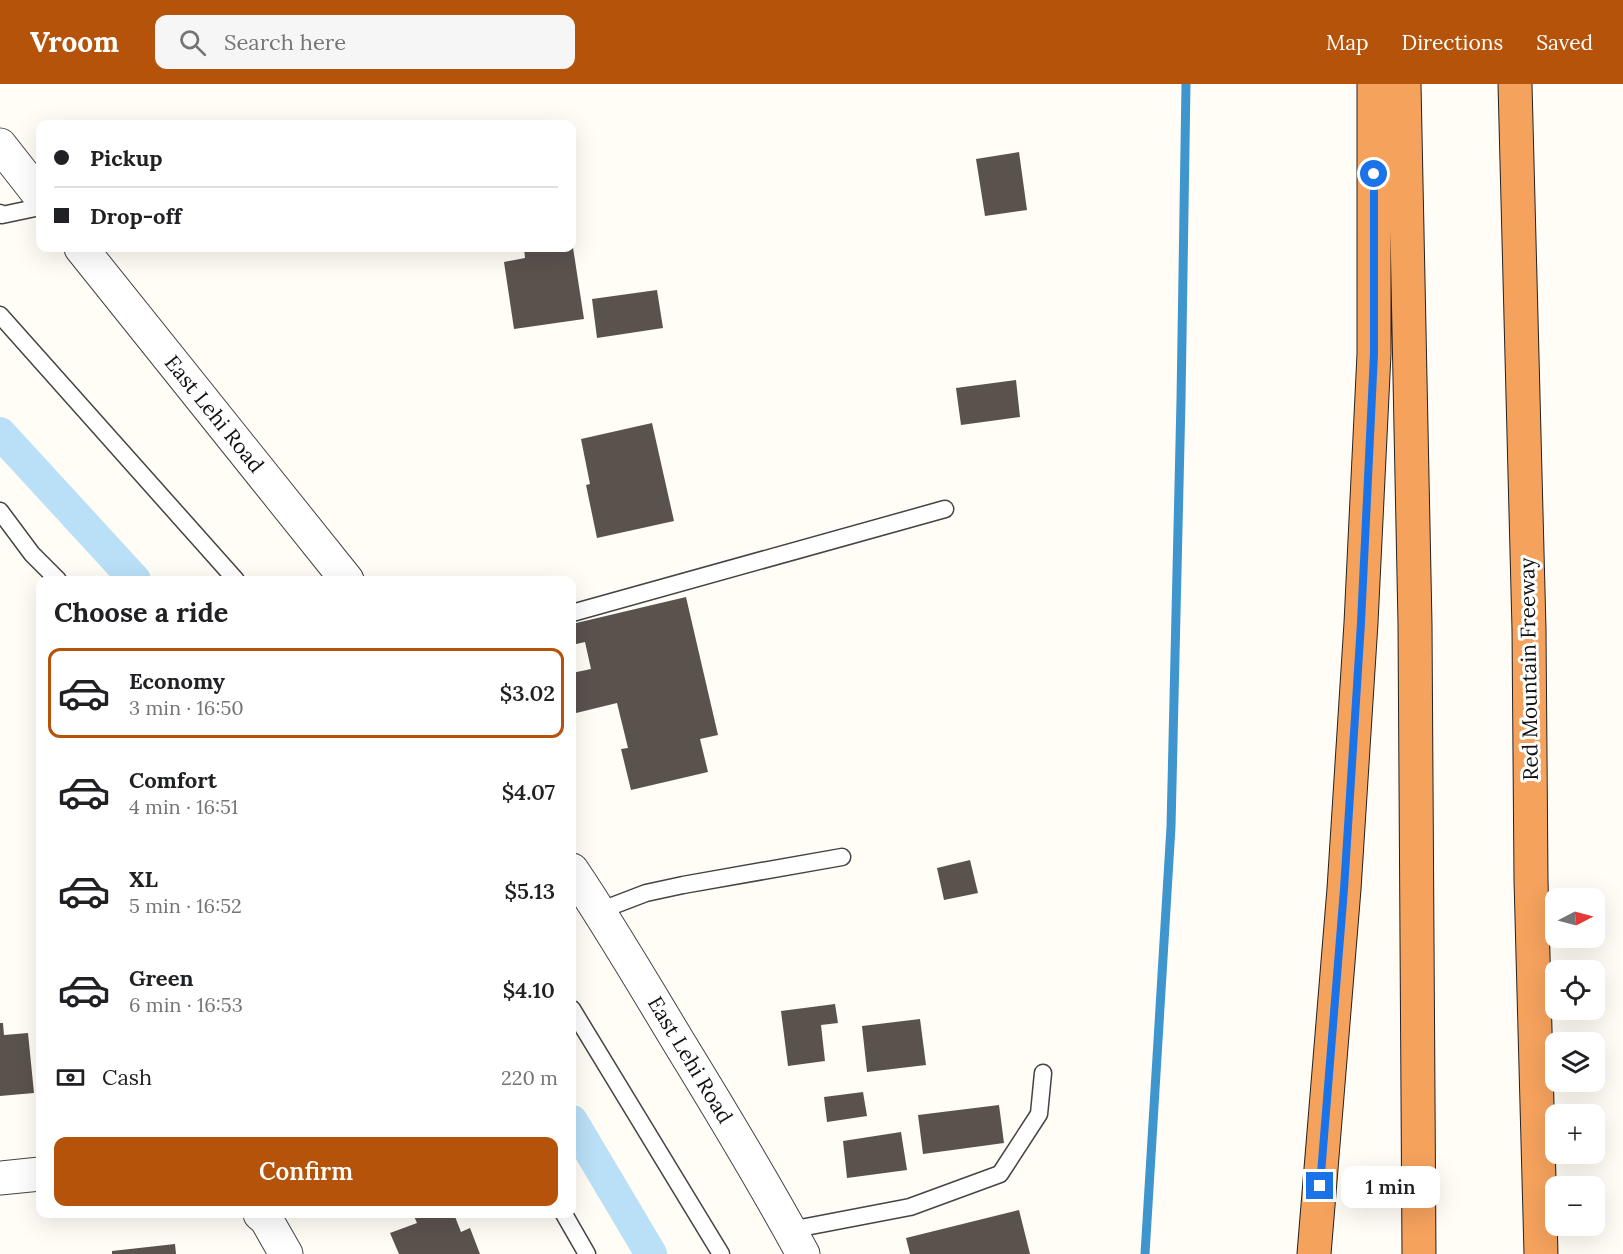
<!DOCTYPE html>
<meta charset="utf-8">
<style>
:root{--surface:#fff;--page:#f6f6f6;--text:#202124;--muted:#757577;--line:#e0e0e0;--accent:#b45309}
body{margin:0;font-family:Lora,serif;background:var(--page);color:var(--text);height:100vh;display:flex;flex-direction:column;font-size:22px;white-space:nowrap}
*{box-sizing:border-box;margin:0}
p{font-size:20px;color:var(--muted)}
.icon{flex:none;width:33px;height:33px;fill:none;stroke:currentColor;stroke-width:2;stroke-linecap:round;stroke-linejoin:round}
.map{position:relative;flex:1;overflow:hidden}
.details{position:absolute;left:36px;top:492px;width:540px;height:642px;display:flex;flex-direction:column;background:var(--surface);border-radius:12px;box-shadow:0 6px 24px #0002}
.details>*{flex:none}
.banner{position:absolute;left:36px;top:36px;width:540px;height:132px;border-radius:12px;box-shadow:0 6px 24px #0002;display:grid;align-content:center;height:132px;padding:0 18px;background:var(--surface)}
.needle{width:39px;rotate:84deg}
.tools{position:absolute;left:1545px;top:804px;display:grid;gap:12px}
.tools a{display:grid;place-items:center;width:60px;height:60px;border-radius:12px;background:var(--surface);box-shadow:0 6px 24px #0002;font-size:30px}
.end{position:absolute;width:27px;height:27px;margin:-14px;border:8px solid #1a73e8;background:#fff;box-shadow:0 0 0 3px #fff}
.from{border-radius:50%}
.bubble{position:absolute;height:42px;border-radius:12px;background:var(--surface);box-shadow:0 6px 24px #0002;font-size:20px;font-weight:600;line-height:42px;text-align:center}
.banner b{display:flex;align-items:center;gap:21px;height:57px;font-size:22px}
.banner b+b{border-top:2px solid var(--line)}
.banner i{width:15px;height:15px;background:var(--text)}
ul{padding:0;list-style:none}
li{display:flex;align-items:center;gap:18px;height:90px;margin:0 12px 9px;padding:0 6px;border:3px solid transparent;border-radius:12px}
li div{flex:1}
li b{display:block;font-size:22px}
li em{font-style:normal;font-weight:600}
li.active{border-color:var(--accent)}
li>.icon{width:54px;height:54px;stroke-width:1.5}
h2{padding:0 18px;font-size:27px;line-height:72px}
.pay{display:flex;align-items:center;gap:15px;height:66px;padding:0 18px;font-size:22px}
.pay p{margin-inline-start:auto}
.action{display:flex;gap:12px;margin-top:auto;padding:12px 18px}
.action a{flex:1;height:69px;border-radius:12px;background:var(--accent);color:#fff;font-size:24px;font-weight:600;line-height:69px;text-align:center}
header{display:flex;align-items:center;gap:36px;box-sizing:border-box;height:84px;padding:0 30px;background:var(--accent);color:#fff}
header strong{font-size:28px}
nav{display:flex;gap:33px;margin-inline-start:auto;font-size:21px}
.search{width:420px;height:54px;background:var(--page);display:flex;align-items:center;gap:15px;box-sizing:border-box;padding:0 21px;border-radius:12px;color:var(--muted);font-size:22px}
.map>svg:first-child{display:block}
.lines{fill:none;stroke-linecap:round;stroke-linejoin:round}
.stream{stroke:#3f96cf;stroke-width:9}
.canal{stroke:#b9e0f7;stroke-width:32}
.building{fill:#5a524d}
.service-casing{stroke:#444;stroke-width:19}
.minor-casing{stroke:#444;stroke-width:35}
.motorway-casing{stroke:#222;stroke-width:35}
.service{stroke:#fff;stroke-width:16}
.minor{stroke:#fff;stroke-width:33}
.motorway{stroke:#f5a25d;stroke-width:33}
.route{stroke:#1a73e8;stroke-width:8}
.labels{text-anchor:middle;stroke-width:6;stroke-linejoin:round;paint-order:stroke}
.street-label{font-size:21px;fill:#111;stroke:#fff}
</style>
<header>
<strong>Vroom</strong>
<div class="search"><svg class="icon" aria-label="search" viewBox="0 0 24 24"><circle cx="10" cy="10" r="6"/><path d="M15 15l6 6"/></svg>Search here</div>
<nav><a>Map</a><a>Directions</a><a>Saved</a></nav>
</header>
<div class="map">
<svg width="1623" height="1170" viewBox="0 0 1623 1170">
<rect width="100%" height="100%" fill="#fffdf5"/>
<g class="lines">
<path class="stream" d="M1145,1170L1171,743L1181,316L1186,0"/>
<path class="canal" d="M0,349L135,496
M572,1037L651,1170"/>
</g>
<path class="building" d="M1019,68L1027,126L985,132L976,75Z
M572,157L584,235L514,245L504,178L525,174L524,164H572Z
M657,206L663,244L597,254L592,215Z
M1016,296L1020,333L961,341L956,304Z
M652,339L674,437L597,454L586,401L590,400L581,355Z
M686,513L718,651L700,655L708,688L631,706L621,665L628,664L617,619L572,630V589L591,585L585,558L572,561V540Z
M970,776L978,809L944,816L937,784Z
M835,920L838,939L821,941L825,977L788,982L781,927Z
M920,935L926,981L867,988L862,942Z
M0,939H3L4,951L28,949L34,1009L0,1012Z
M863,1008L867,1032L827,1038L824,1013Z
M999,1021L1004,1059L923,1070L918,1031Z
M901,1048L907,1086L847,1094L843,1057Z
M1019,1126L1030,1170H910L906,1154Z
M413,1130H454L461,1148L470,1144L480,1170H399L390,1149L417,1139Z
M175,1160L176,1170H112V1167Z"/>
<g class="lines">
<g class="service-casing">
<path id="service" d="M0,129L2,131L40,123
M0,231L236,496
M0,427L32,470L58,496
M572,529L945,425
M599,827L646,809L683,801L842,773
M572,925L721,1170
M564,1130L587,1170
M790,1146L910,1123L1000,1090L1039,1030L1043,989"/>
</g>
<g class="minor-casing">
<path id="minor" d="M0,61L40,112
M81,164L347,496
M572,786C609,841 643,899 678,957C721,1027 764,1098 803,1170
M0,1094L40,1090
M260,1130L266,1135L286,1170"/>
</g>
<g class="motorway-casing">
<path id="motorway" d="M1404,0L1415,540L1419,1170
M1515,0L1529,545L1531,796L1541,1170
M1314,1170L1344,805L1361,539L1374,270V0"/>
</g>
<use href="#service" class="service"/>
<use href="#minor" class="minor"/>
<use href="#motorway" class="motorway"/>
</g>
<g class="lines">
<path class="route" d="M1320,1102L1344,805L1361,539L1374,270V90"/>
</g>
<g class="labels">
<g class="street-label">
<text transform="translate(214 330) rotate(51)" y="7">East Lehi Road</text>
<text transform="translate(1529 585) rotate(-91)" y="7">Red Mountain Freeway</text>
<text transform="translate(690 976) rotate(59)" y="7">East Lehi Road</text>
</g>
</g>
</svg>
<div class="tools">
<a><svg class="needle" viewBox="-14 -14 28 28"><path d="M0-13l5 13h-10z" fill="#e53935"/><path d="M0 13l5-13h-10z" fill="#757577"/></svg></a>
<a><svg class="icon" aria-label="locate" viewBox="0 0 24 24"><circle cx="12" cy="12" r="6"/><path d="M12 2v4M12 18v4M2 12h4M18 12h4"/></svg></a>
<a><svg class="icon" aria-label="layers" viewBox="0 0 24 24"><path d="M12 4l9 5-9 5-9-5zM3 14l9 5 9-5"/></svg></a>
<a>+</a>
<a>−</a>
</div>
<i class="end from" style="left:1374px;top:90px"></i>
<i class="end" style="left:1320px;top:1102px"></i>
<div class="bubble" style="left:1341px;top:1082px;width:99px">1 min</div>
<div class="banner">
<b><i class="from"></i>Pickup</b>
<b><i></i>Drop-off</b>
</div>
<section class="details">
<h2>Choose a ride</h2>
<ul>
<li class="active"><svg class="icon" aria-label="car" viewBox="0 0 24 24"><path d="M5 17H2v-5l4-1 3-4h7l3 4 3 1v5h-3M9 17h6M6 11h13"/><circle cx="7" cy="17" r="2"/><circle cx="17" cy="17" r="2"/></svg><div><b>Economy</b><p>3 min · 16:50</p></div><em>$3.02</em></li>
<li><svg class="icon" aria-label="car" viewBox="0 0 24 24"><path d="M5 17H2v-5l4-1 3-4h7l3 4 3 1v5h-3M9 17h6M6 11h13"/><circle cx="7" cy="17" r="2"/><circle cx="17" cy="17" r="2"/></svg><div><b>Comfort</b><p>4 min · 16:51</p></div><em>$4.07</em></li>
<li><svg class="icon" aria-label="car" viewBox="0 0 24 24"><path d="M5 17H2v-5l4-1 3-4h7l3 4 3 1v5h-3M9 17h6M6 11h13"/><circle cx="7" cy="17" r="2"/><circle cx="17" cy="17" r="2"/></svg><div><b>XL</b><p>5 min · 16:52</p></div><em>$5.13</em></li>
<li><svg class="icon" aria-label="car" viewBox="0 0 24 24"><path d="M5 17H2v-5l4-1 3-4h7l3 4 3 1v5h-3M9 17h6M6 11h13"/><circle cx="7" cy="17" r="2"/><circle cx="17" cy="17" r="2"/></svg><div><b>Green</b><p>6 min · 16:53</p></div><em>$4.10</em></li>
</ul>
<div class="pay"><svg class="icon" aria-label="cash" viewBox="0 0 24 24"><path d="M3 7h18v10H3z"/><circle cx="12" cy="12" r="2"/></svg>Cash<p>220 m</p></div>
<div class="action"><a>Confirm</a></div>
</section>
</div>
